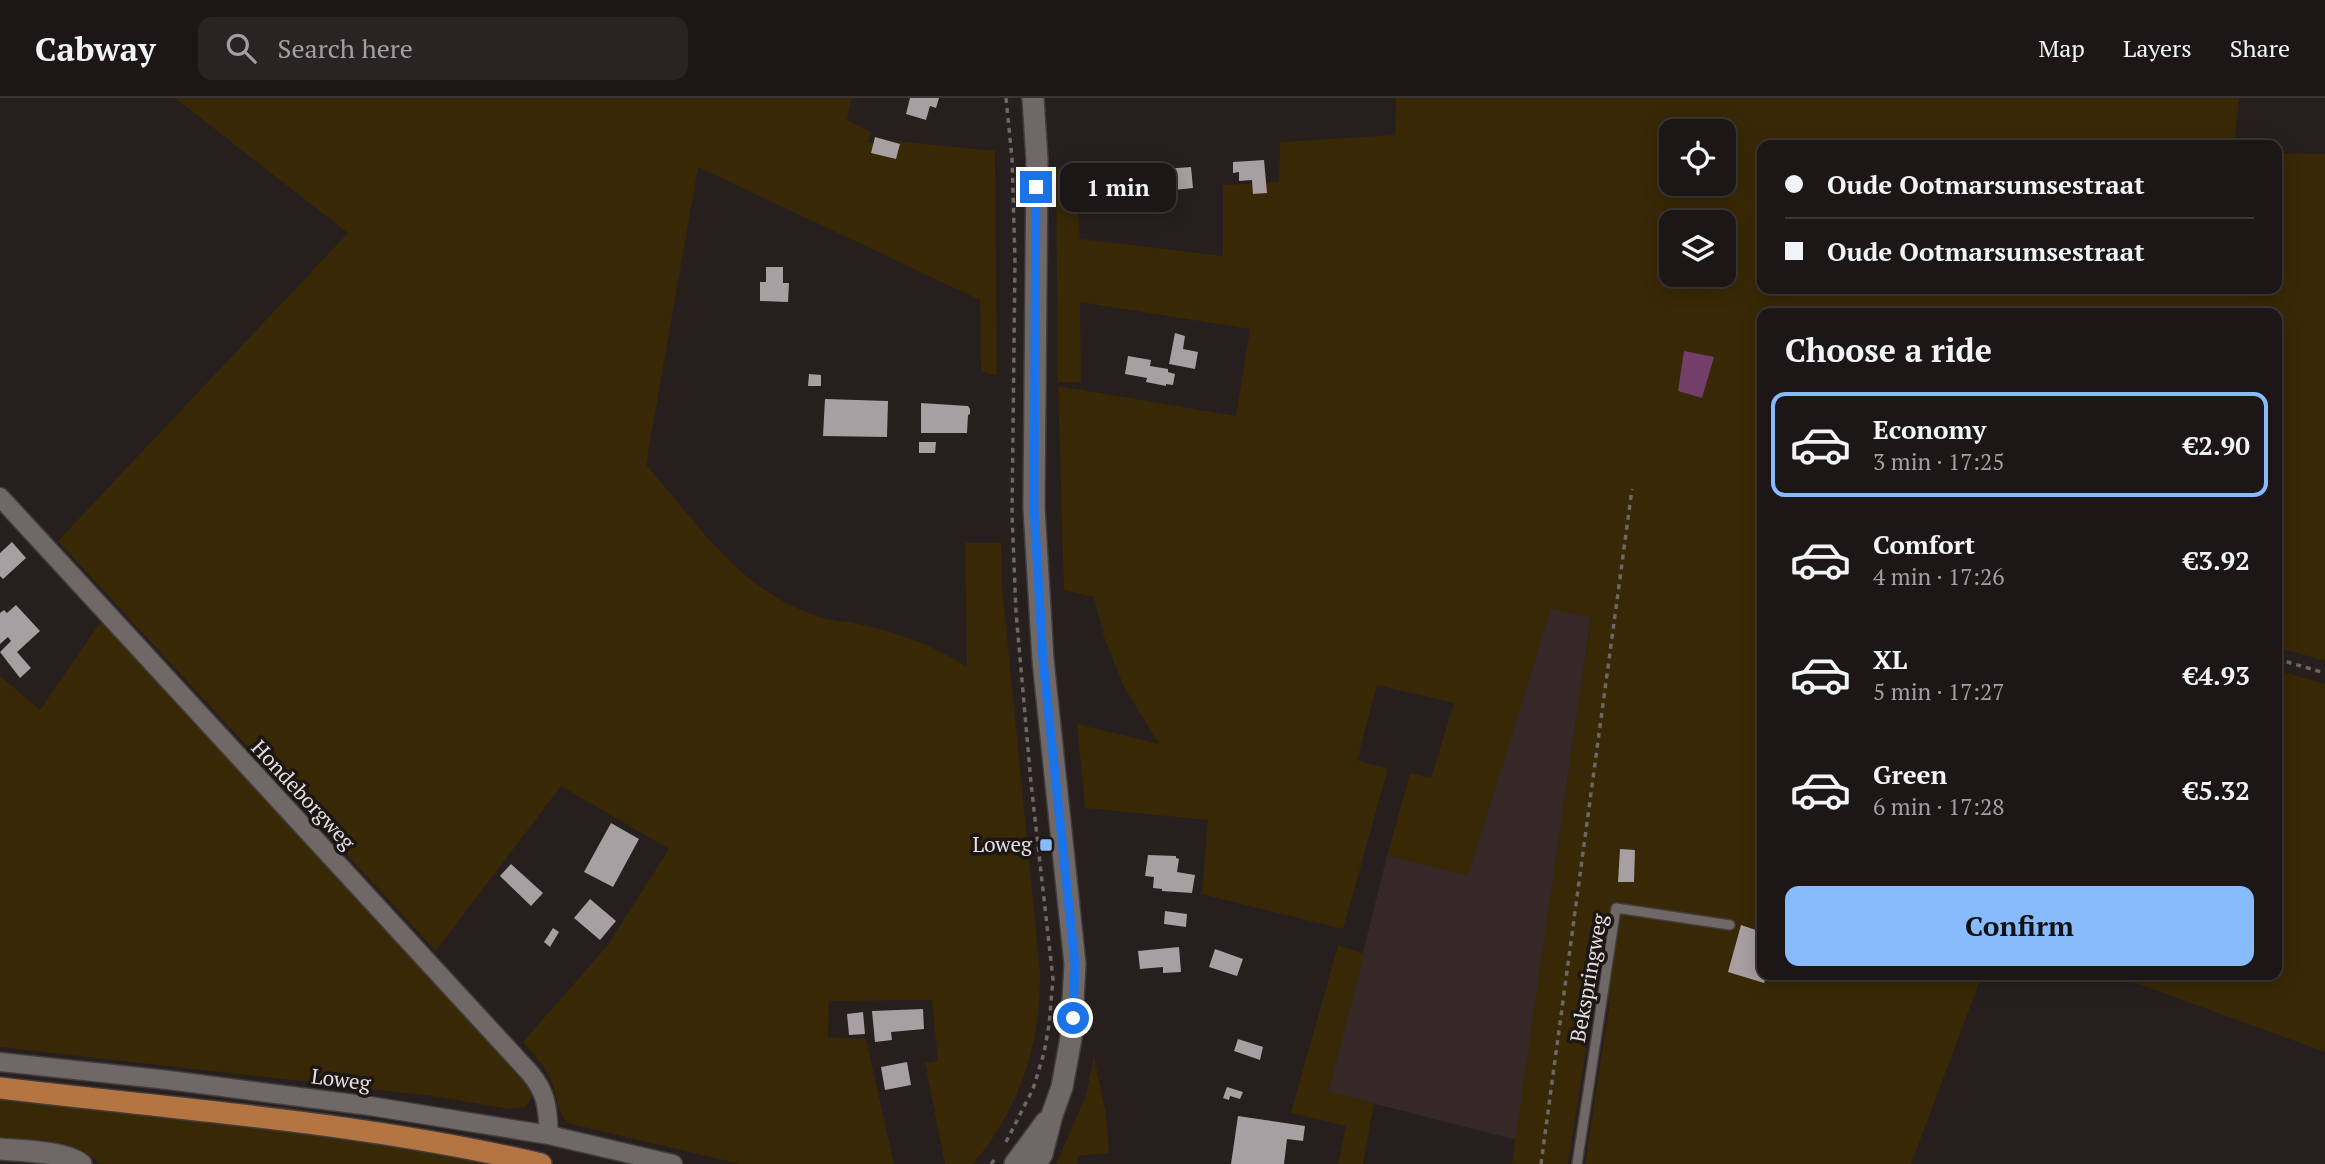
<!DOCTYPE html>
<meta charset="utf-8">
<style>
:root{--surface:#1c1716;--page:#292423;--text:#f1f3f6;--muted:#a09fa1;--line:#3a3635;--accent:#87bbfc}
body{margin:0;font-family:"PT Serif",serif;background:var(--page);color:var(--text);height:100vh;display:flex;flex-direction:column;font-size:26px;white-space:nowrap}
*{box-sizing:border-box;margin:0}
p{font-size:23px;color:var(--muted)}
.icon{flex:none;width:38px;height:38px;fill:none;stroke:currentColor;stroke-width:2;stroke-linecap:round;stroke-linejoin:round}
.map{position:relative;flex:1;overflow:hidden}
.panel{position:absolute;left:1757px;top:210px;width:525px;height:672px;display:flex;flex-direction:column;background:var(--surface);border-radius:14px;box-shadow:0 4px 18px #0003,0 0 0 2px var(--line)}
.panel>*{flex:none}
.hud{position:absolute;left:1757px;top:42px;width:525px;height:154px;border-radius:14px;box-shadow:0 4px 18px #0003,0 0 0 2px var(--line);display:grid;align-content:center;height:154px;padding:0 28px;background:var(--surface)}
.tools{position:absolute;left:1659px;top:21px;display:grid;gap:14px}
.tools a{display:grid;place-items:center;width:77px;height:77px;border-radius:14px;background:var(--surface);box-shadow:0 4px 18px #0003,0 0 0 2px var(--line);font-size:35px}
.end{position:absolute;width:32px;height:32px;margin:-16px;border:9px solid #1a73e8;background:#fff;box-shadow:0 0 0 4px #fff}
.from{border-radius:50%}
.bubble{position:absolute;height:49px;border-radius:14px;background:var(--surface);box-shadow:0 4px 18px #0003,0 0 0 2px var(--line);font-size:23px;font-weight:600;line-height:49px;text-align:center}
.hud b{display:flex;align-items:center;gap:24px;height:66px;font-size:26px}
.hud b+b{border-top:2px solid var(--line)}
.hud i{width:18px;height:18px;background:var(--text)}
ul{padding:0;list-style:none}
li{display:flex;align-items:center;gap:21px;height:105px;margin:0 14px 10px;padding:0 14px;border:4px solid transparent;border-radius:14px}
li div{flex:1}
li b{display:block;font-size:26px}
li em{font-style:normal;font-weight:600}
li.active{border-color:var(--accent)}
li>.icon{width:63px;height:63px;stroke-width:1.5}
h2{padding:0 28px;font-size:32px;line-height:84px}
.primary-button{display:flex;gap:14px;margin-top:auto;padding:14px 28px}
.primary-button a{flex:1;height:80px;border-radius:14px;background:var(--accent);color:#111;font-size:28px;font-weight:600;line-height:80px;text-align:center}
header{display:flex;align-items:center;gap:42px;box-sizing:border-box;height:98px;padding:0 35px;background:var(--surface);border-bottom:2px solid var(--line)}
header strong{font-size:33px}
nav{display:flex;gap:38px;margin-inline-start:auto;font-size:24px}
.search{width:490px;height:63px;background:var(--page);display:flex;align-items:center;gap:18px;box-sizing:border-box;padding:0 24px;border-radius:14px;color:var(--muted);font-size:26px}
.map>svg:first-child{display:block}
.built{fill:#352826}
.green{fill:#382806;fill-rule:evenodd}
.water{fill:#733e68}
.building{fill:#a79fa1}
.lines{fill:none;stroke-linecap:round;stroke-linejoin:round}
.lane-casing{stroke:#423d3c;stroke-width:12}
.street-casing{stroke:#423d3c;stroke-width:21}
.secondary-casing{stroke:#423d3c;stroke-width:24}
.primary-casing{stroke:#423d3c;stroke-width:24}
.path{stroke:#6c6665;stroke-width:3.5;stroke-dasharray:5 5;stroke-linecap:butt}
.lane{stroke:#706867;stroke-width:9}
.street{stroke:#706867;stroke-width:18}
.secondary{stroke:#706867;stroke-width:21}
.primary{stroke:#b57542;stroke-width:21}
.route{stroke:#1a73e8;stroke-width:9}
.poi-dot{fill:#87bbfc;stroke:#1c1615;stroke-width:2.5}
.labels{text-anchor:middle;stroke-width:7;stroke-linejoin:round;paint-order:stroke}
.street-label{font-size:21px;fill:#e5e0df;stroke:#1c1615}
.poi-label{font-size:21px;fill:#e5e0df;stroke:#1c1615;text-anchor:end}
</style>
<header>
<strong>Cabway</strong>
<div class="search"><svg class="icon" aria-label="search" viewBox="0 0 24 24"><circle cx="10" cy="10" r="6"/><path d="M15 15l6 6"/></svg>Search here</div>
<nav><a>Map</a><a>Layers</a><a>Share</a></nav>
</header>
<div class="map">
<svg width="2325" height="1066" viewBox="0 0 2325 1066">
<rect width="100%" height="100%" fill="#261f1e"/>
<path class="built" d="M1551,510L1591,519L1516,1042L1328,994L1387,758L1468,776Z"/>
<path class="green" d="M175,0H852L847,22L871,34L868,44L892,51L895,43L995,53L997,278L981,273L980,202L698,69L646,367C699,426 736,490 816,518C832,523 847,523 863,527C900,535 937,549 967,569L965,445H1001L1002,487L1040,874C1041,947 1020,1009 973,1066H945L925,965L938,963L932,902L829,903L828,939L866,941L894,1066H740L567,1025C558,1013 557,1001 553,987C547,970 534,957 523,944L607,848L669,751L561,688L436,853L58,443L348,135Z
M1396,0H2239L2234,47H1762V191H2277V55L2325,56V563L2277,549V215H1762V877H1982L1911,1066H1585L1610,904L1594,899L1568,1066H1512L1591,519L1551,511L1468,777L1387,758L1410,675L1431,680L1454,605L1377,587L1357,662L1388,671L1343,831L1202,796L1208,722L1085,710L1077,626L1159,646L1124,589L1104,539L1094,499L1064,492L1058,288L1236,318L1250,231L1080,204L1081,284H1058L1056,71L1075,70L1080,141L1223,158V87L1279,84L1280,44L1395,37ZM1671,33H1724V86H1671ZM1671,124H1724V177H1671Z
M104,519L529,982L533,997L526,1009L510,1011L433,998L0,949V578L40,612Z
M2277,572L2325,586V954L2114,877H2277Z
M1338,847L1364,856L1328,994L1374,1005L1363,1066H1338L1346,1028L1291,1015Z
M1094,959L1106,1016L1109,1055L1077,1058L1078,1066H1056L1086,997Z
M0,1000L279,1032L456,1056L500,1066H100C77,1039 33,1042 0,1039Z"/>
<path class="water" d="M1684,253L1714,259L1702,300L1678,293Z"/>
<path class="building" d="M910,0H939L936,10L930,8L926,22L906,16Z
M875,39L900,46L896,61L871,55Z
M1666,39L1671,40V63L1663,62Z
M1264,62L1267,95L1253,96L1252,82L1239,83V74L1233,75V64Z
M1191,69L1193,90L1174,92L1175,107L1161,112L1157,109L1151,72Z
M766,169H783V185H789L788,204L760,203V184H766Z
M1175,235L1185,238L1183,251L1198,254L1195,271L1169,266Z
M1128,258L1151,262L1150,268L1168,271V274L1175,276L1173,287L1166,286V288L1146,284L1147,280L1125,276Z
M809,276L821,277V288H808Z
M825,301L888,303L887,339L823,338Z
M921,305L968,308L970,311V316L968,317L967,335H921Z
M919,344H936L935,355H919Z
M12,444L26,460L3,481L0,478V455Z
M16,507L40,533L17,554L31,570L20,580L0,554L11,543L8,539L0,546V515L4,512L7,515Z
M611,725L639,741L613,789L584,774Z
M1620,751L1635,752L1634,784H1618Z
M1148,757L1176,758V760L1179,761L1177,774L1195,777L1192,795L1162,793V791L1153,790L1154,779L1145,778Z
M511,766L543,795L531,808L500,778Z
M590,801L616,823L600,842L574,820Z
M1165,813L1187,816L1186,829L1164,826Z
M1741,827L1762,834V877H1767L1764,885L1728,874Z
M553,830L559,834L550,849L544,844Z
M1179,849L1181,874L1163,875V869L1140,871L1138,853Z
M1215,851L1243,861L1237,878L1209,869Z
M923,911L924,931L891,934L892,942L875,944L872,913Z
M863,914L865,936L849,937L847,916Z
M1238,941L1263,949L1260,962L1234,953Z
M907,964L911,987L885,992L881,969Z
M1227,989L1243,994L1240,1001L1230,998L1229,1002L1223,1000Z
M1238,1018L1305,1028L1303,1043L1287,1041L1284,1066H1231Z"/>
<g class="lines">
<g class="lane-casing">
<path id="lane" d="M1577,1066L1616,810L1730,827"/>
</g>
<g class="street-casing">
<path id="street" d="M0,399L530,975C548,997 547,1010 549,1037
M0,964L168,982L370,1008L549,1037L673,1066"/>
</g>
<g class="secondary-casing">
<path id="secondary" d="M1033,0L1037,62L1034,410L1043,562L1075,866L1071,940L1062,989L1052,1017L1042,1056L1036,1066
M0,1051C22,1053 64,1053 81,1066
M1015,1066L1046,1024"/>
</g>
<g class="primary-casing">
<path id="primary" d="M0,990C181,1012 364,1024 541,1066"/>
</g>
<path class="path" d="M2277,561L2325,575
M1006,1044L1033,991L1044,955L1049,927L1053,881L1031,685L1016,514L1012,417L1015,163L1012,60L1006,0
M991,1066L997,1059
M1541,1066L1632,391"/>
<use href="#lane" class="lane"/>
<use href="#street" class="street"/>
<use href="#secondary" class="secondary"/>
<use href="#primary" class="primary"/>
</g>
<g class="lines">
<path class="route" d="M1036,89L1034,410L1043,562L1075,866L1073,920"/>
</g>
<rect class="poi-dot" x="1039" y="740" width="14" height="14" rx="3.5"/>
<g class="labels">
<g class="street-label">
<text transform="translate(303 697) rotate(47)" y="7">Hondeborgweg</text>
<text transform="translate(1589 880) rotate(-80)" y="7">Bekspringweg</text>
<text transform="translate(341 982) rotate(7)" y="7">Loweg</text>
</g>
<g class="poi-label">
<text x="1032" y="754">Loweg</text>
</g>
</g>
</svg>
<div class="tools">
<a><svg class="icon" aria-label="locate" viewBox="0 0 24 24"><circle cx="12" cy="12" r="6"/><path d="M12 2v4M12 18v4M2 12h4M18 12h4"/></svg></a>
<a><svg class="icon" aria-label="layers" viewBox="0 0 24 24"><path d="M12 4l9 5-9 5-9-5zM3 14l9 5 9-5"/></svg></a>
</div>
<i class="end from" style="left:1073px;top:920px"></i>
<i class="end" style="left:1036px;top:89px"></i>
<div class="bubble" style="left:1060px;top:65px;width:116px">1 min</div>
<div class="hud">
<b><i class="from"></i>Oude Ootmarsumsestraat</b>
<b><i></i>Oude Ootmarsumsestraat</b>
</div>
<section class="panel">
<h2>Choose a ride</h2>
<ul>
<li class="active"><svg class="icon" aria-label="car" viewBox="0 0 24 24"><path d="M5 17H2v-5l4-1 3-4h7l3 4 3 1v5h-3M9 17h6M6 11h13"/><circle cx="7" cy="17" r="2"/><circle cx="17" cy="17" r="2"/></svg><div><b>Economy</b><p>3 min · 17:25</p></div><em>€2.90</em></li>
<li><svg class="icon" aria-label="car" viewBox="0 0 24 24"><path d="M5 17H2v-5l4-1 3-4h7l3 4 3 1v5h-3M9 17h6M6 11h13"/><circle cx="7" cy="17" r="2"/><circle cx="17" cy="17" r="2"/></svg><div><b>Comfort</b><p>4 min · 17:26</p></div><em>€3.92</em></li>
<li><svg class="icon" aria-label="car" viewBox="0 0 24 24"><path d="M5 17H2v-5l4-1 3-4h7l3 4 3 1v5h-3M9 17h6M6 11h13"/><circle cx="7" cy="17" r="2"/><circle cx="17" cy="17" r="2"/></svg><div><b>XL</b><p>5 min · 17:27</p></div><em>€4.93</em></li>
<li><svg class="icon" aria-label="car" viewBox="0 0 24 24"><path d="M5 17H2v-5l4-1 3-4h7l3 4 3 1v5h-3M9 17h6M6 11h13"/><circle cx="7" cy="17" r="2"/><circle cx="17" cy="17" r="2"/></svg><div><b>Green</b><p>6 min · 17:28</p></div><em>€5.32</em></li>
</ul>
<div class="primary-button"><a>Confirm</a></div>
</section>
</div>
